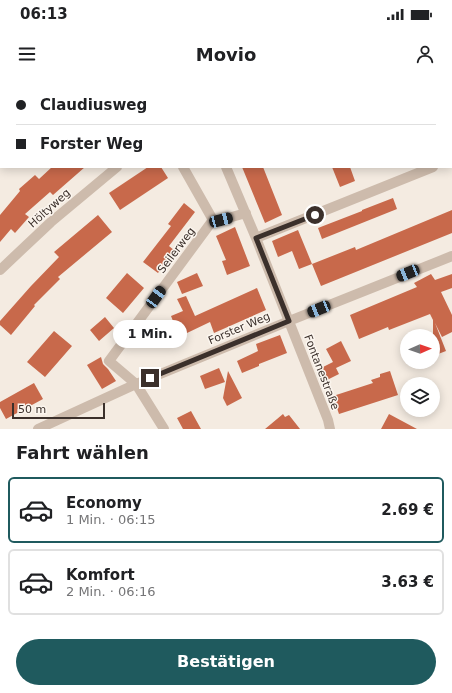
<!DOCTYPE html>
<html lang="de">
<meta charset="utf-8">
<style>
:root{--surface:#fff;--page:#f2f2f2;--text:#202124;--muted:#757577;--line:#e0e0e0;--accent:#1f5a5e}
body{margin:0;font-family:"DejaVu Sans",sans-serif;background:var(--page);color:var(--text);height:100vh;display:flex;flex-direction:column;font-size:15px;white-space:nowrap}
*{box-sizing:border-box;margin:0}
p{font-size:13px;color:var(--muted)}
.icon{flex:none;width:22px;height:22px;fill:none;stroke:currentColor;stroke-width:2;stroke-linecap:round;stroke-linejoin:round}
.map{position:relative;height:349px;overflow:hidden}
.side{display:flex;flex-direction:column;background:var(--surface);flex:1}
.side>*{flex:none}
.guide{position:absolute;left:0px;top:0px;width:452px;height:88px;box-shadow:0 2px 10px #0003;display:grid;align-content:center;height:88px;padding:0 16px;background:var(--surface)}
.needle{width:26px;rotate:88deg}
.fabs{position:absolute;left:400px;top:249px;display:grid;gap:8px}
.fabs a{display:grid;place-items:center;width:40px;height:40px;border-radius:50%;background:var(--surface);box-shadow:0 2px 10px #0003;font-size:20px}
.scale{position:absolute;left:12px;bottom:10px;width:93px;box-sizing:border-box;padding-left:4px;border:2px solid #3b302b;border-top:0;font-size:11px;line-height:14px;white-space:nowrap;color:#3b302b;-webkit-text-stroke:3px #fbf5ee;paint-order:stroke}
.end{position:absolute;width:18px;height:18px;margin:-9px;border:5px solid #3b302b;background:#fff;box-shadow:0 0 0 2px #fff}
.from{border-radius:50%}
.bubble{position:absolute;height:28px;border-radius:14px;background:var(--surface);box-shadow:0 2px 10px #0003;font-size:13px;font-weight:600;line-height:28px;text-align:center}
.car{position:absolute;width:12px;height:24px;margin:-12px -6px;border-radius:5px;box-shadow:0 0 3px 1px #0007;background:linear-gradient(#222 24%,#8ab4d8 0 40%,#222 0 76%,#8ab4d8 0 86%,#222 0)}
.guide b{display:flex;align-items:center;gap:14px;height:38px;font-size:15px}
.guide b+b{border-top:1px solid var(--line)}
.guide i{width:10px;height:10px;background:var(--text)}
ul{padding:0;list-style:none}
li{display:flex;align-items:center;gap:12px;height:66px;margin:0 8px 6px;padding:0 8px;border:2px solid var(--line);border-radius:6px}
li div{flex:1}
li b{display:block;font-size:15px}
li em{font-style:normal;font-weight:600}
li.current{border-color:var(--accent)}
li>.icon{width:36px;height:36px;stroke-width:1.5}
h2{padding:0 16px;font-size:18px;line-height:48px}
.primary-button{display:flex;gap:8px;margin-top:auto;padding:8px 16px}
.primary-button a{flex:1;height:46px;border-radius:24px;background:var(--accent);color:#fff;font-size:16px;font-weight:600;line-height:46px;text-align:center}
.status{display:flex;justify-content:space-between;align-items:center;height:28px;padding:0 20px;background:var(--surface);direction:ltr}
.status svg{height:11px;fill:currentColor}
header{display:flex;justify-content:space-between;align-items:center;height:52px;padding:0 16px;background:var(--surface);font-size:18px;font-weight:600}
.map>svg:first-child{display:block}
.building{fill:#c8694b}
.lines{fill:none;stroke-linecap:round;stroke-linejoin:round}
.minor{stroke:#cdbbac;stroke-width:10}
.route{stroke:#3b302b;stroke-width:5}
.labels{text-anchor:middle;stroke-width:3;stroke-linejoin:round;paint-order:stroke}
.street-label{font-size:11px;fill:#3b302b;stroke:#fbf5ee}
</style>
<div class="status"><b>06:13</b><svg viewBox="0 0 49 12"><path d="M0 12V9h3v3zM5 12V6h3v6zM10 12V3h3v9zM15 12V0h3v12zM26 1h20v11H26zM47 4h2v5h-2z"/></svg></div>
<header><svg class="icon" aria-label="menu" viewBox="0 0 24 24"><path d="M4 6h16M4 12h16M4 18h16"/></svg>Movio<svg class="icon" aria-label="person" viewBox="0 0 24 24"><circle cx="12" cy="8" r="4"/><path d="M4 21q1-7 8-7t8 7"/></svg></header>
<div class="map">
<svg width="452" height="349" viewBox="0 0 452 349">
<rect width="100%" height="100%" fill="#f4ebe1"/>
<path class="building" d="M52,87H85L53,115L50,112L25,134L29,137L15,153L11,149L0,162V135L20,111L19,109L35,95L39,99Z
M148,87H161L168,98L120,130L109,113Z
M242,87H263L282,135L265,143Z
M332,87H350L355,101L340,107Z
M393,118L397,129L322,159L318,148L362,131V130Z
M184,123L195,132L169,166L175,171L158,193L143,182L171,146L168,144Z
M452,130V153L321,206L312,184L355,167L356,170Z
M98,135L112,152L58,197L60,199L34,225L35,226L11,255L0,245V241L31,206L59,177L54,172Z
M235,147L250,186L227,195L222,181L226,180L216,156Z
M298,150L312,184L299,189L292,171L278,177L272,161Z
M127,193L144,208L123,233L106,218Z
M197,193L203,206L182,214L177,202Z
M431,194L435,200L452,194V208L441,212L452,235V252L442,257L435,243L446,271L433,276V240L430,234L389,250L388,247L359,259L350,235L417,207L414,203Z
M257,208L266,230L214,253L210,242L187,253L185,248L177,251L171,236L183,231L177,219L186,216L195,236Z
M105,237L114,248L99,261L90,250Z
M54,251L72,266L45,297L27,282Z
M280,255L287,273L259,284V286L242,293L237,281L258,271L256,264Z
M341,261L351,281L336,288L339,294L327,300L321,288L333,282L326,269Z
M101,277L103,284L108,289L116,301L102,309L87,285Z
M219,288L225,302L205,309L200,296Z
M228,291L242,318L227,326L223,318Z
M390,291L398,315L339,334L333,316L373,303L371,300L380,297V294Z
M34,303L43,319L6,339L0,328V322Z
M191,331L201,349H183L177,338Z
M283,334L285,337L289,335L300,349H265Z
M389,334L417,349H381Z"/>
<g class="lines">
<path class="minor" d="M127,0V1
M357,1L359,0
M451,80L452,79
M183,87L213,140H221L246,133
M226,87L256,158L328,340L330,349
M256,158L433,87
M0,190L51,142L117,87
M38,349L136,304L289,241L452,176
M164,349L136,304L109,281L213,140"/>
</g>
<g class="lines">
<path class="route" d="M150,298L289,241L256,158L315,135"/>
</g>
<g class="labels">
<g class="street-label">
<text transform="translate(49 128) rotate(-42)" y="4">Höltyweg</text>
<text transform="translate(176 170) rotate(-53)" y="4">Seilerweg</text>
<text transform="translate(239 248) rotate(-23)" y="4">Forster Weg</text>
<text transform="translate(322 292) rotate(69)" y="4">Fontanestraße</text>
</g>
</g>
</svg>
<div class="fabs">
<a><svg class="needle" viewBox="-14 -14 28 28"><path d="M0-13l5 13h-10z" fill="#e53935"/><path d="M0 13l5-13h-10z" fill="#757577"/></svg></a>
<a><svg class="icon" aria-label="layers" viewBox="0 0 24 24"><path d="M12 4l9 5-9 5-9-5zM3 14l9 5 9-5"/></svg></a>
</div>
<div class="scale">50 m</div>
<i class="end from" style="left:315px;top:135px"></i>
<i class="end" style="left:150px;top:298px"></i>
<div class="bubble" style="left:113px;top:240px;width:74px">1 Min.</div>
<i class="car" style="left:221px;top:140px;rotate:75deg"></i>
<i class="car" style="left:408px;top:193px;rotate:248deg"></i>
<i class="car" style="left:156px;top:217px;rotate:36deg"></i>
<i class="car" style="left:319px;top:229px;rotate:248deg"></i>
<div class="guide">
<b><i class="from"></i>Claudiusweg</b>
<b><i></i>Forster Weg</b>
</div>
</div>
<section class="side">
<h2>Fahrt wählen</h2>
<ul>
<li class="current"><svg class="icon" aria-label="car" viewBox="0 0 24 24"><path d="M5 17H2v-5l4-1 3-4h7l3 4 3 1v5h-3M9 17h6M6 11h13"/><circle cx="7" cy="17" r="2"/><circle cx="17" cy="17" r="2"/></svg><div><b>Economy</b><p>1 Min. · 06:15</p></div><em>2.69 €</em></li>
<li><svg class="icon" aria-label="car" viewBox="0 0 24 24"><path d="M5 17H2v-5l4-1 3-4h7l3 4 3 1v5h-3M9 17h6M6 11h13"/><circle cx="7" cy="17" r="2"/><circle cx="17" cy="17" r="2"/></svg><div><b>Komfort</b><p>2 Min. · 06:16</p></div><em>3.63 €</em></li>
</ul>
<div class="primary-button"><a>Bestätigen</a></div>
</section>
